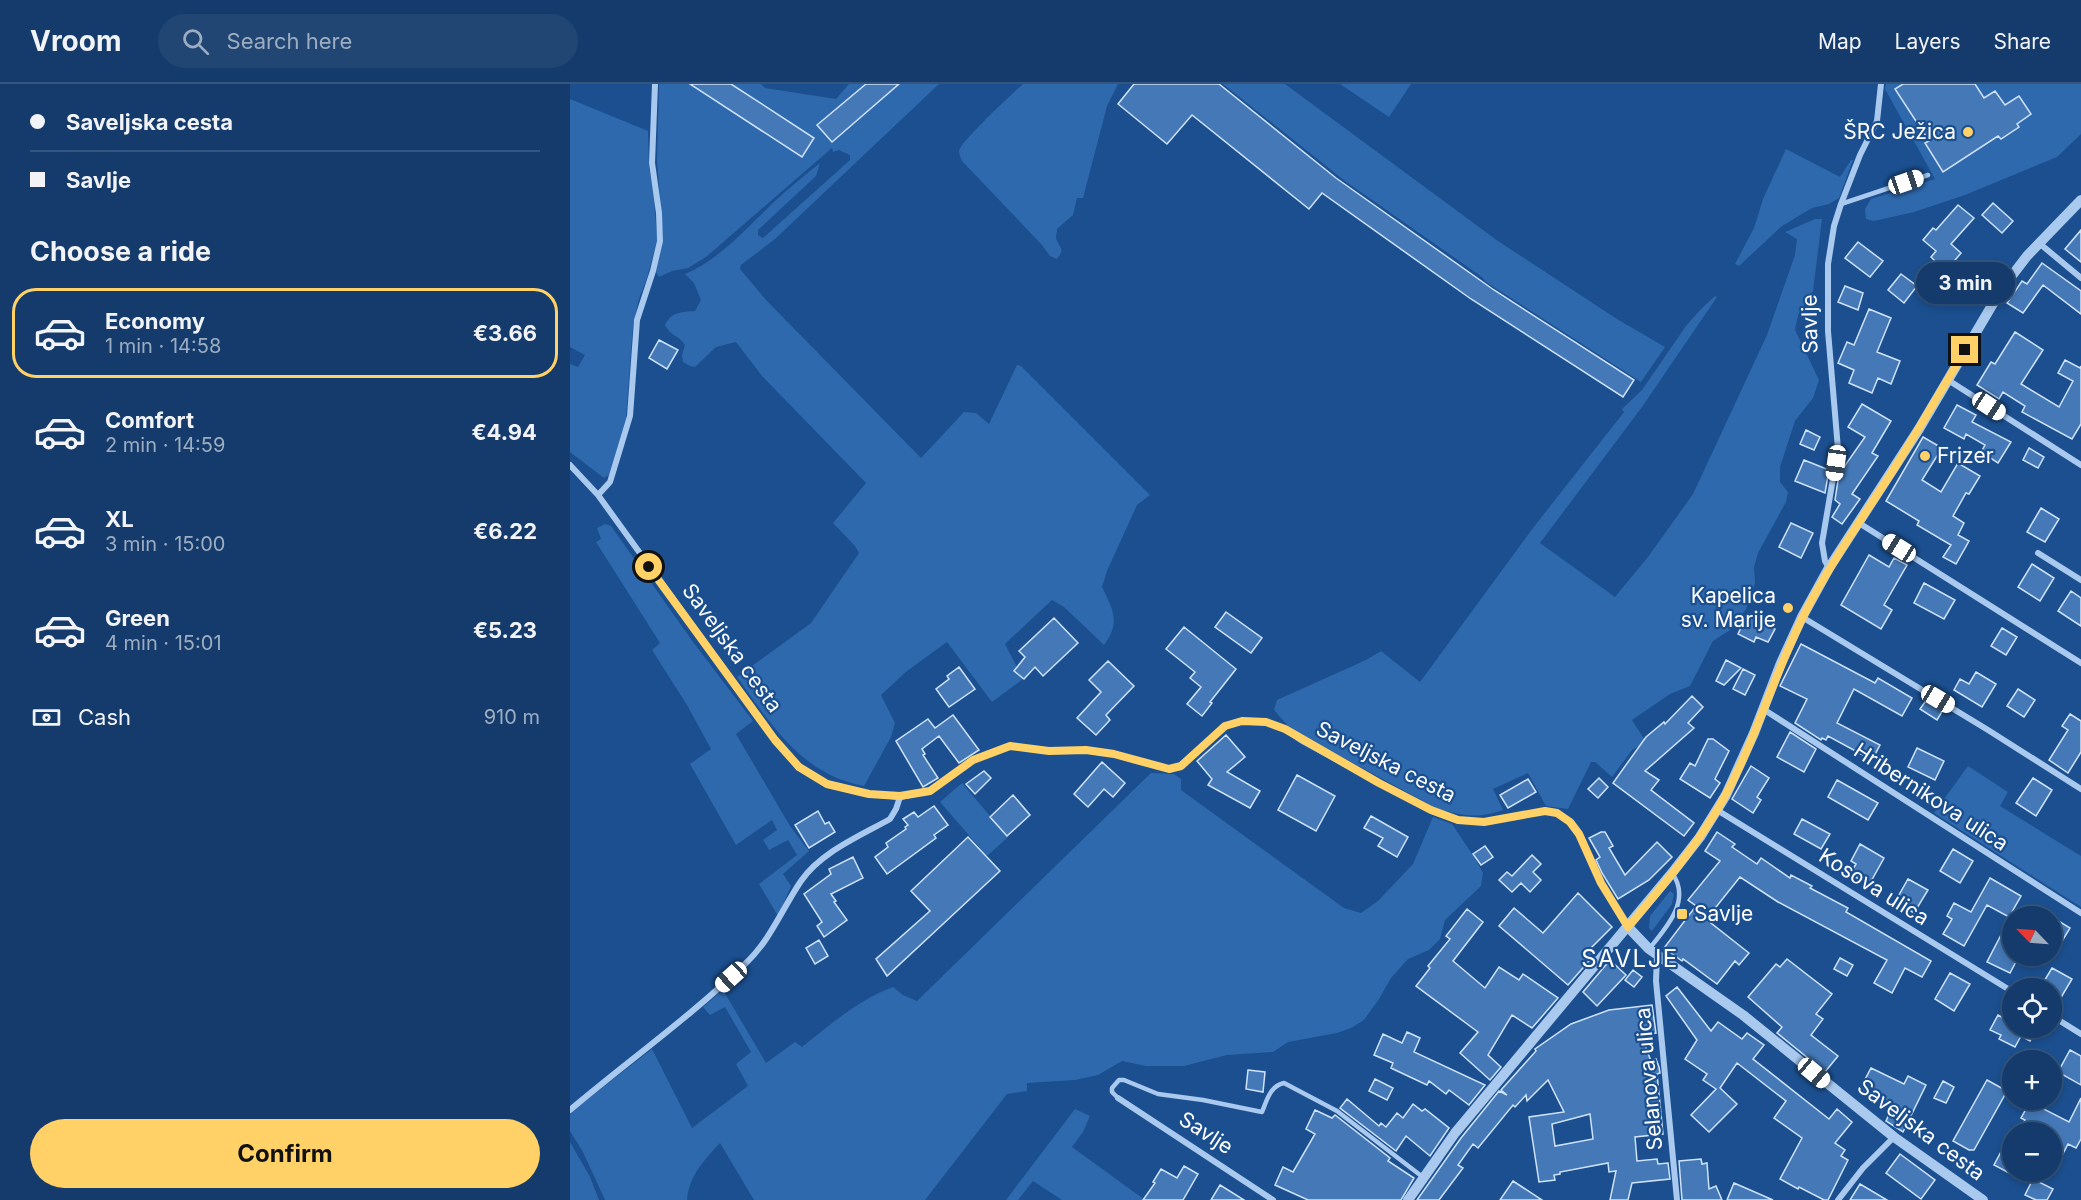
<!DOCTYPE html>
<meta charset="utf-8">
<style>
:root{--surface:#143b6b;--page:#214673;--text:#f1f3f6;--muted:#9dadc1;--line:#33557e;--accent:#ffd166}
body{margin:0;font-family:Inter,sans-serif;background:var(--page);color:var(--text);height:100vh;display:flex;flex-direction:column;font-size:22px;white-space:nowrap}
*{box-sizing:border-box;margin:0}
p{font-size:20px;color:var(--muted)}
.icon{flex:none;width:33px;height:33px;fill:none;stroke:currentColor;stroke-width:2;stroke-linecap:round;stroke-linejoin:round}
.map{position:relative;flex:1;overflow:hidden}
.panel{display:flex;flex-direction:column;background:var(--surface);width:570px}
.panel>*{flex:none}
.top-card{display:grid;align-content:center;height:132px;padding:0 30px;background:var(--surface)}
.needle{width:39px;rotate:295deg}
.fabs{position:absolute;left:1432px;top:822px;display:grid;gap:12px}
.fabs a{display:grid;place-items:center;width:60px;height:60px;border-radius:50%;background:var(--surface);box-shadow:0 3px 9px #0003,0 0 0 2px var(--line);font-size:30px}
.end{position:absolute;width:27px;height:27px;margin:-14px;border:8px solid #ffd166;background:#111;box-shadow:0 0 0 3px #111}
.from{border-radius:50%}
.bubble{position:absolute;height:42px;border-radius:21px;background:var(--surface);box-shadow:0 3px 9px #0003,0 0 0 2px var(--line);font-size:20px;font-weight:700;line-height:42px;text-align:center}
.car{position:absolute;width:18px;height:36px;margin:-18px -9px;border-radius:8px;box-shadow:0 0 4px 2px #0007;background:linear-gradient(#fff 24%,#345 0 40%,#fff 0 76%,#345 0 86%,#fff 0)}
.top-card b{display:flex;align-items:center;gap:21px;height:57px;font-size:22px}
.top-card b+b{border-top:2px solid var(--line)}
.top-card i{width:15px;height:15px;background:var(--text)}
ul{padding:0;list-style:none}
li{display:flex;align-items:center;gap:18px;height:90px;margin:0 12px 9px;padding:0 18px;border:3px solid transparent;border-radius:24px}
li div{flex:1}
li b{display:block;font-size:22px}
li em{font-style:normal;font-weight:700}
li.current{border-color:var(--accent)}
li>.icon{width:54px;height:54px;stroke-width:1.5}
h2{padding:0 30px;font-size:27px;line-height:72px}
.pay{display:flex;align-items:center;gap:15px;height:66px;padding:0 30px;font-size:22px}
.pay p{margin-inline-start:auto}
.primary-button{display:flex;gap:12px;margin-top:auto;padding:12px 30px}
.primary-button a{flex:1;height:69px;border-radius:36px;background:var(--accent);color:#111;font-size:24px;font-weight:700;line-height:69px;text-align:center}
header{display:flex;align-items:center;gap:36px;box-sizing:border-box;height:84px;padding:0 30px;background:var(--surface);border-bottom:2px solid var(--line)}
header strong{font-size:28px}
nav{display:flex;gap:33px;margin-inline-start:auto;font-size:21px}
.search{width:420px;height:54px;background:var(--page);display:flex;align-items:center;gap:15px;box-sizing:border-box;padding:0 21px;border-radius:33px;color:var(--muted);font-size:22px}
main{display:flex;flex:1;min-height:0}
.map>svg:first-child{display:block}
.green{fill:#2e69ad}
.building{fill:#4478b7;stroke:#cfe3fa;stroke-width:1.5;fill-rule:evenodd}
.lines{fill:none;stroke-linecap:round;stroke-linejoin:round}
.service{stroke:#a9c9ee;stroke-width:4.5}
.minor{stroke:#a9c9ee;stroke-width:6}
.tertiary{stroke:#a9c9ee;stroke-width:10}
.route{stroke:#ffd166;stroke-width:8}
.poi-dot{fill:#ffd166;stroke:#1b4f8f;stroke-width:2}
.labels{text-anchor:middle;stroke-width:4.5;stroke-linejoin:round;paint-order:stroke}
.poi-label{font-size:21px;fill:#fff;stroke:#1b4f8f;text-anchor:end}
.street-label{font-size:21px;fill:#fff;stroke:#1b4f8f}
.quarter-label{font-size:24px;letter-spacing:1.5px;fill:#fff;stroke:#1b4f8f}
</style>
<header>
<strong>Vroom</strong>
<div class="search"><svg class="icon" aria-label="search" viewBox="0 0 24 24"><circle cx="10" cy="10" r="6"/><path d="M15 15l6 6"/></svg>Search here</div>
<nav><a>Map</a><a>Layers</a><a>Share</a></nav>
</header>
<main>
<section class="panel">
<div class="top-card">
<b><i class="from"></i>Saveljska cesta</b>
<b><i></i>Savlje</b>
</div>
<h2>Choose a ride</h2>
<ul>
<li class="current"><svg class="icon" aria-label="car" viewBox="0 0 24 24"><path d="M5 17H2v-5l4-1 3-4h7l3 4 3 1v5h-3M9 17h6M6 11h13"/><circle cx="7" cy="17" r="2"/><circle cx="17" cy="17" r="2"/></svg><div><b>Economy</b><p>1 min · 14:58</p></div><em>€3.66</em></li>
<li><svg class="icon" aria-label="car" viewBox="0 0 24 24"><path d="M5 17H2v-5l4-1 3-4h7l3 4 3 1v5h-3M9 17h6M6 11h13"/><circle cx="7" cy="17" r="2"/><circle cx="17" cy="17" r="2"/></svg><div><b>Comfort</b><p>2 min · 14:59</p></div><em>€4.94</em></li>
<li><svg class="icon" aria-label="car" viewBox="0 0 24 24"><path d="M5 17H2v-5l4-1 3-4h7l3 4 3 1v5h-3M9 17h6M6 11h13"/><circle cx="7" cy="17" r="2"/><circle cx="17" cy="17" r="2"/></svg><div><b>XL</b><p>3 min · 15:00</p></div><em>€6.22</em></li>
<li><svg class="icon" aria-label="car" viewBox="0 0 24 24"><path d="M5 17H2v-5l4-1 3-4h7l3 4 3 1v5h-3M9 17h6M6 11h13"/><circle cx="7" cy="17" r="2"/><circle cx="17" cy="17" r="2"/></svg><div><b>Green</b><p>4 min · 15:01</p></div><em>€5.23</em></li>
</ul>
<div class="pay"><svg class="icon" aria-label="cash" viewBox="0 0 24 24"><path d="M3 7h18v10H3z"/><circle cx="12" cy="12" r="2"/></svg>Cash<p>910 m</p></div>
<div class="primary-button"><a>Confirm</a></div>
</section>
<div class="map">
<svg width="1511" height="1116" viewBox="0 0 1511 1116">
<rect width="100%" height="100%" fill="#1b4f8f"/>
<path class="green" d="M89,0H120L232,73L244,54L161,0H191L195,4L266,15L279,0H296L247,41L262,58L329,0H369L205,155L171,181L170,185L197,217L351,374L394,328L406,329L419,340L447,281L451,282L580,411L567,421L537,487L532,503C543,526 551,538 534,561L494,523L482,516L435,560L453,595L422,618L377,558L337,587L311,611L325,639L321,653L294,702C233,691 201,641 167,593L241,539L289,469L285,462L263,439L296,399L192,292L166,258L146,263L125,283L120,282L113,278L112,271L115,261C110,252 99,251 95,241C101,228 111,228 125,227L131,216L124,199L115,190C148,177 180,141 206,116C220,103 235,91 250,79L246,92L188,146V151L193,154L280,76V71L269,66L263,68L262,64L136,173L118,184L102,187L89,193L86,188L93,155L87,77Z
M453,0H548L537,22L513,114H507L503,131L487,145C487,148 486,151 486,154C489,164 496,164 487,175L480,172L472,161L392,77C391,74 389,71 389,67C390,58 443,9 453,0Z
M653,0H715L928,157L1047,235L1095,263L1071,298L916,198L912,193L775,97Z
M770,0H841L819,33Z
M1316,0H1511V50L1487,73L1395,111L1344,128L1304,137L1296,135L1295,125L1301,115L1365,95L1315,5Z
M0,15L78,47L79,84L84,111L87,156L77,194L69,215L63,241L56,335L39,391L34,394L0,368V280L8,283L15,271L0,263Z
M1216,65L1270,93L1281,76H1283L1269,114L1259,120L1242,124L1212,142L1169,182L1165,180L1184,144L1193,115Z
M1245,135H1252L1243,207L1228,231L1225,246L1249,296L1243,314L1225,337L1210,383V398L1218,408L1216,418L1188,469L1184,483L1185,499L1176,525L1160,546L1143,557L1120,602L1100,610L1062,636L1076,658L1062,666L1042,693L1025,678H1021L998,725L976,722L958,689L923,705L933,726C906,735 893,732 866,724L731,651L718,642L704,626L707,616L796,576L811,567L850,598L963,444L1054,328L1052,325L1072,306L1116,242L1131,225L1145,212L1147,213L1072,323L970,459L1045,513L1078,473L1123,410L1197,251L1225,171L1227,155L1215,148Z
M35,440L41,442L123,558L183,637L166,650L220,742L239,767L213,790L221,802L208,832L189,800L227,771L218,756L199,766L193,756L207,746L202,736L166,761L120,680L141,665L117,621L82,566L90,559L26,458L31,455L27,444Z
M1398,682L1438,708L1430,722L1511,772V823L1364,729Z
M581,689L604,690L611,695V706L774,824L791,829L808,817L843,780L863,733L882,740L906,776L913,789L911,802L875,836L870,855L859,866L838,875L821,894L809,915L794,936L781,944L767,949L718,958L703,968L657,971L614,982H576L552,977L528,991L505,996L457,999V1007L437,1010L355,1116H184L150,1059C134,1076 119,1092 117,1116H35L13,1068L0,1047V1030L6,1024L82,965L122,1044L178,1002L166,980L181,968L155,923L140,931L133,923L153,906L196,979L225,958L232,963C261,940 288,916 323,903L333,911L347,917Z
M392,699L438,753L417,772L370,718Z
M1100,807L1104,810L1102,820L1082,847L1079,844L1080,832Z
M505,1025L520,1032L513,1048L502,1063L575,1116H492L463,1097L448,1116H436Z
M0,1058L20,1093L29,1116H0Z"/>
<path class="building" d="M120,0H161L244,54L232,73Z
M296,0H329L262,58L247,41Z
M564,0H649L766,94L924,206L1064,296L1053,313L901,215L752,109L739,125L622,31L597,60L548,20Z
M1333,0H1405L1414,14L1425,7L1435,21L1449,12L1461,30L1447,40L1449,43L1431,55L1428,52L1373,88L1355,59L1359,57L1325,5Z
M1423,119L1443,137L1432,149L1412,131Z
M1388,121L1404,134L1381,160L1391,169L1375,188L1363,205L1352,198L1366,178L1361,173L1366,167L1353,156L1363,144L1366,146Z
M1511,146V178L1495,165Z
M1288,158L1313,177L1300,193L1275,174Z
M1472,179L1511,207V230L1473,201L1453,229L1437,219L1452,197L1457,200Z
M1331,190L1347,202L1334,219L1318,206Z
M1275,202L1293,209L1288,226L1268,218Z
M1299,225L1321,234L1307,268L1330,277L1321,300L1308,294L1302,309L1279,299L1284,286L1268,279L1277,258L1284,261Z
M1445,248L1473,266L1451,300L1489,323L1503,297L1488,289L1495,276L1510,284L1511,282V340L1502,355L1452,328L1455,322L1433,308L1429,315L1407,301L1421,278L1425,280Z
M89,256L108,266L97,285L79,274Z
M1292,320L1321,337L1302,369L1308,372L1282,410L1290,415L1272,440L1262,433L1270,420L1265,416L1269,390L1295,353L1278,343Z
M1387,321L1406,331L1402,338L1441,358L1428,379L1411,368L1415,361L1396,350L1394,355L1374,344Z
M1236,346L1250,353L1244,366L1230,360Z
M1353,353L1372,364L1352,396L1371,408L1388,379L1410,392L1399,410L1396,409L1383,432L1394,439L1388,451L1399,457L1386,480L1373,473L1381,461L1347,441L1349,437L1316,417Z
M1459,364L1474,373L1468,384L1453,376Z
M1234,376L1259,386L1255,409L1225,397Z
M1471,424L1489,435L1475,458L1457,448Z
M1221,439L1243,449L1231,474L1209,463Z
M1299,471L1319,483L1324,474L1337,481L1314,521L1322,526L1311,545L1271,521Z
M1462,480L1484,494L1470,517L1448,503Z
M1354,499L1385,516L1374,535L1344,519Z
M1501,507L1511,514V542L1488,527Z
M656,528L692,554L681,569L645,543Z
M1177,531L1205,545L1198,558L1186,553L1184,558L1168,550Z
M484,534L508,559L473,592L465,583L454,595L444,587L455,573L449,567Z
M614,543L666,585L640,618L642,619L632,632L617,620L631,603L620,594L625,588L596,565Z
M1432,544L1447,553L1436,571L1421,562Z
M1231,560L1305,599L1308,594L1342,614L1332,632L1284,605L1267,639L1310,661L1302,676L1258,652L1256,656L1252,654L1251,656L1225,639L1237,615L1210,602Z
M1156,576L1171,584L1154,601L1146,597Z
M538,577L564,602L536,631L540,636L526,651L507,634L531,608L519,596Z
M389,583L405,605L379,623L366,605L379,595L377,592Z
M1173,585L1185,591L1175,611L1163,605Z
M1406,588L1426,600L1412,623L1384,606L1390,595L1399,600Z
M1448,605L1465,616L1454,633L1437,622Z
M1122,612L1133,623L1118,639L1124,644L1075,687L1089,696L1081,706L1124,739L1114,752L1043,699L1076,653L1094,638L1095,640Z
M1357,615L1373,626L1367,636L1350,625Z
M1500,630L1511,637V668L1498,689L1479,676L1498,646L1492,642Z
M383,631L409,666L389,679L369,652L352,665L355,670L353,671L368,694L353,703L326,657L358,635L365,644Z
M1220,648L1246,665L1234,688L1207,673Z
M656,651L675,673L657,688L690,707L680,724L638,701L642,695L627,677Z
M1138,655H1143L1159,667L1145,695L1150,699L1140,714L1110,695L1120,679L1125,682Z
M1347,664L1374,677L1365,696L1338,683Z
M532,678L555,699L543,713L534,705L518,723L504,710Z
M1181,682L1199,694L1187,713L1191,716L1183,729L1162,715Z
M414,687L421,694L405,710L396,700Z
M727,691L765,712L746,747L708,726Z
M1029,694L1038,703L1028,714L1018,705Z
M1463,694L1482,706L1466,732L1446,719Z
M958,695L966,708L938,724L930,711Z
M1267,696L1308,719L1298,736L1258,713Z
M443,711L460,731L437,752L420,733Z
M364,722L378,741L364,751L366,754L317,790L305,773L318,763L316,759L336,745L335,743L338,741L333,735L344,728L348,733Z
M248,727L255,740L259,738L265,748L239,764L225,741Z
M801,732L838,753L827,773L808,762L813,754L794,744Z
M1232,735L1260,750L1251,765L1224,750Z
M1031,748H1035L1043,762L1039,764L1055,791L1087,758L1102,773L1079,796L1048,815L1032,789L1026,776L1030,773L1019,754Z
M1147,748L1165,760L1162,763L1187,780L1191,774L1220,794L1221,791L1242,802L1240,804L1278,824L1276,828L1361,877L1352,893L1335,884L1322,909L1304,899L1317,876L1208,818L1170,793L1138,833L1143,836L1141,839L1179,869L1169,881L1165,877L1147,900L1113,875L1112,877L1094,864L1126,822L1118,816L1150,777L1135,767Z
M398,753L430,787L317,892L306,875L360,827L341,807Z
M1290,760L1314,774L1299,801L1280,790L1286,780L1281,777Z
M915,762L923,773L911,781L903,770Z
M1383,765L1403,777L1390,799L1370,787Z
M962,771L971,780L963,788L971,796L960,808L951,799L942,808L929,796L937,788L942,792Z
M283,773L293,794L261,810L266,817L264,818L277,836L254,853L247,842L252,838L234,810L261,790L259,785Z
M1420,794L1451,812L1439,833L1417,821L1394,862L1373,850L1382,835L1377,832L1384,819L1401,828Z
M1338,795L1358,806L1344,829L1325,818Z
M1008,809L1042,843L1021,864L1026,869L998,901L929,842L944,824L973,849Z
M897,825L913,838L883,877L915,904L929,883L949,896L953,890L988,914L962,944L942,931L918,971L931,983L920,996L890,969L908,948L846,902L860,884L858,882L880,855L876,852Z
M1482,833L1500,844L1482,874Z
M1431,851L1443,857V872H1449L1440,889L1417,878Z
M249,856L258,872L245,880L236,864Z
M1270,874L1283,881L1277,892L1264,885Z
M1217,875L1262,910L1246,930L1253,935L1241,951L1268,972L1255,988L1207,949L1212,943L1178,913L1206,880L1210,883Z
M1040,876L1056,891L1027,922L1013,908Z
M1482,884L1502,895L1483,927L1482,904H1470Z
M1063,886L1072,893L1064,903L1055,896Z
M1380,889L1400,900L1384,927L1365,915Z
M1107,903L1141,947L1148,938L1172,955L1177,949L1194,961L1183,975L1259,1035L1267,1025L1282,1038L1265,1059L1275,1066L1271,1072L1278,1076L1258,1116H1254L1229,1103L1228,1105L1210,1095L1232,1054L1204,1034L1216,1017L1167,979L1150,1004L1167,1020L1139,1048L1121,1031L1146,1005L1133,996L1137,990L1115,975L1127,956L1096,912Z
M1082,921L1086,949L1071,951L1081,977L1086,975L1089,983L1090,989L1087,990L1093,1050L1065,1053L1067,1077L1087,1075L1088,1080L1098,1079L1100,1095L1062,1099L1058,1116H1040L1046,1087L1039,1088L1038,1079L990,1088V1090L984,1091L985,1096L969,1098L959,1033L994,1028L978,996L957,1017L956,1011L945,1023L943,1021L908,1064L903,1060L888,1081L893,1084L869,1116H847L891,1054L929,1007L937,1011L931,1006L966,967L965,965L1001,940L1039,926ZM1020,1030L1023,1055L985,1062L982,1040Z
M1428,931L1443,940V944H1467L1460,957L1451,952L1445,963L1429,955L1431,951L1420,946Z
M837,948L850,954L844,968L915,1001L899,1021L879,1006L876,1010L859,997L857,1001L821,984L823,979L804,971L813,950L832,959Z
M1500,966L1511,972V1001L1488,988Z
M1301,984L1334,1000L1338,992L1356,1001L1333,1048L1316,1037L1322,1024L1289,1007Z
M678,986L695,988L693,1008L676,1005Z
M805,995L823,1004L817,1016L799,1007Z
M1417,996L1437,1007L1404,1066H1399L1383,1057Z
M1373,997L1384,1003L1376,1019L1364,1014Z
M1511,1014V1055L1506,1064L1498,1060L1482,1091V1048H1462L1451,1043L1455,1036L1451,1034L1460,1018L1499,1038Z
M777,1015L809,1042L811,1039L816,1043L827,1029L833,1034L843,1020L852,1027L855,1025L879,1044L860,1072L836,1052L826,1067L770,1024Z
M745,1026L762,1034L765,1031L820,1074L818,1077L844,1094L831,1116H738L705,1101L713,1083L723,1088L745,1050L736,1045Z
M1443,1045V1091L1424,1081Z
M1330,1070L1365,1096L1351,1115L1316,1089Z
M1131,1075L1132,1080L1137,1079L1139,1105L1146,1102L1152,1116H1112L1109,1077Z
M614,1082L628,1090L613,1116H573L585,1099L583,1098L591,1085L607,1094Z
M1463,1095L1483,1105L1477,1116H1466L1455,1111Z
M943,1097L972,1116H930Z
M1164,1099L1203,1116H1157Z
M1290,1100L1317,1116H1280Z
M650,1101L674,1116H641Z"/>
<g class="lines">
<path class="service" d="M1271,120L1358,91
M1079,865C1096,844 1122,816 1102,789
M548,1014L542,1008V1004L549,996H554L588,1010L633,1016L692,1028C697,1016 700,1002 714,999L767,1027L854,1094"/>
<path class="minor" d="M1469,159L1511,194
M1378,296L1511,381
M0,381L28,411L205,656L229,683L257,700L299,710L330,713L360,707L403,676L440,662L479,667L517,666L544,670L599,685L611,682L655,642L672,637L696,638L715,645L731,656L809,699L861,726L887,736L914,738L975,727L987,729L1000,738L1009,750L1031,799L1057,843
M28,411L40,398L60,332L67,236L83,187L90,157L89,129L82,79L85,0
M1289,439L1511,579
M1468,469L1511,496
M1259,484L1255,477L1252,459L1268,365L1258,247V180L1264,142L1271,120L1290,71L1307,37L1311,0
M1232,533L1418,646L1511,705
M1193,625L1511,829
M1147,726L1443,908
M1087,871L1086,897L1107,1116
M1482,932L1511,950
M548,1014L703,1116
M0,1026C58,977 120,933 175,880C200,857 212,825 231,797C251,768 290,752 320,735L326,725L330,713
M1268,1116L1293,1084L1324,1053"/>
<path class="tertiary" d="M1058,843L1079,865L1173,931L1324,1053L1413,1116
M838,1116L885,1049L1102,789L1130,753L1156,711L1184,649L1211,579L1232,533L1259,484L1349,345L1431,206L1457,172L1511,116"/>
</g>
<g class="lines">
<path class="route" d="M79,483L205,656L229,683L257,700L299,710L330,712L360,707L403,676L440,662L479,667L516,666L544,670L599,685L611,682L655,642L672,637L696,638L715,645L809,699L861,726L888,736L914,738L975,727L987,729L1000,738L1009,750L1031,799L1058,843C1093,801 1129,760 1155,712C1188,651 1206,583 1239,521C1262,477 1291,436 1318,394C1345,352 1370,309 1395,266"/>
</g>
<g class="poi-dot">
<circle cx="1398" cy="48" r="6"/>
<circle cx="1355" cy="372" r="6"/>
<circle cx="1218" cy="524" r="6"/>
<rect x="1106" y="824" width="12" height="12" rx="3"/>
</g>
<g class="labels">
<g class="poi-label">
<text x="1386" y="55">ŠRC Ježica</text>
<text x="1367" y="379" text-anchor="start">Frizer</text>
<text x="1206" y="519">Kapelica<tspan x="1206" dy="24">sv. Marije</tspan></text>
<text x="1124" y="837" text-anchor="start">Savlje</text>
</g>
<g class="street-label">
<text transform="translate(1240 240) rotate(-91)" y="7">Savlje</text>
<text transform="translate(162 564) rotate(54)" y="7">Saveljska cesta</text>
<text transform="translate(816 678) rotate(27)" y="7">Saveljska cesta</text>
<text transform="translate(1361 713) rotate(33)" y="7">Hribernikova ulica</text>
<text transform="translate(1304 803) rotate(32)" y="7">Kosova ulica</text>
<text transform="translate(1079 995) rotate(-95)" y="7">Selanova ulica</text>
<text transform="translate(1351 1046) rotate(37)" y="7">Saveljska cesta</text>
<text transform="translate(636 1049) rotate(33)" y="7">Savlje</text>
</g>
<g class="quarter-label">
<text x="1060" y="883">SAVLJE</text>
</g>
</g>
</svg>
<div class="fabs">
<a><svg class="needle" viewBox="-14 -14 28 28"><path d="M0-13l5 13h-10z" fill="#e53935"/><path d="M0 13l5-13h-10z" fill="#9dadc1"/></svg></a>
<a><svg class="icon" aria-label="locate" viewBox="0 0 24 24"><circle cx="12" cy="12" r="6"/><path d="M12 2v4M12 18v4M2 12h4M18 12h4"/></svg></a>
<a>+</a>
<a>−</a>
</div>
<i class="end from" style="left:79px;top:483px"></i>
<i class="end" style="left:1395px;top:266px"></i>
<div class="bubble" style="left:1346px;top:178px;width:99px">3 min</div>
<i class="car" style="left:1336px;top:98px;rotate:71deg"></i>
<i class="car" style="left:1419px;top:322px;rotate:123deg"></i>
<i class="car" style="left:1266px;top:379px;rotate:188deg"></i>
<i class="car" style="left:1329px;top:464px;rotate:302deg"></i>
<i class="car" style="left:1368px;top:615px;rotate:121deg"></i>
<i class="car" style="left:161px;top:893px;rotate:228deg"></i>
<i class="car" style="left:1244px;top:989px;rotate:130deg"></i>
</div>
</main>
